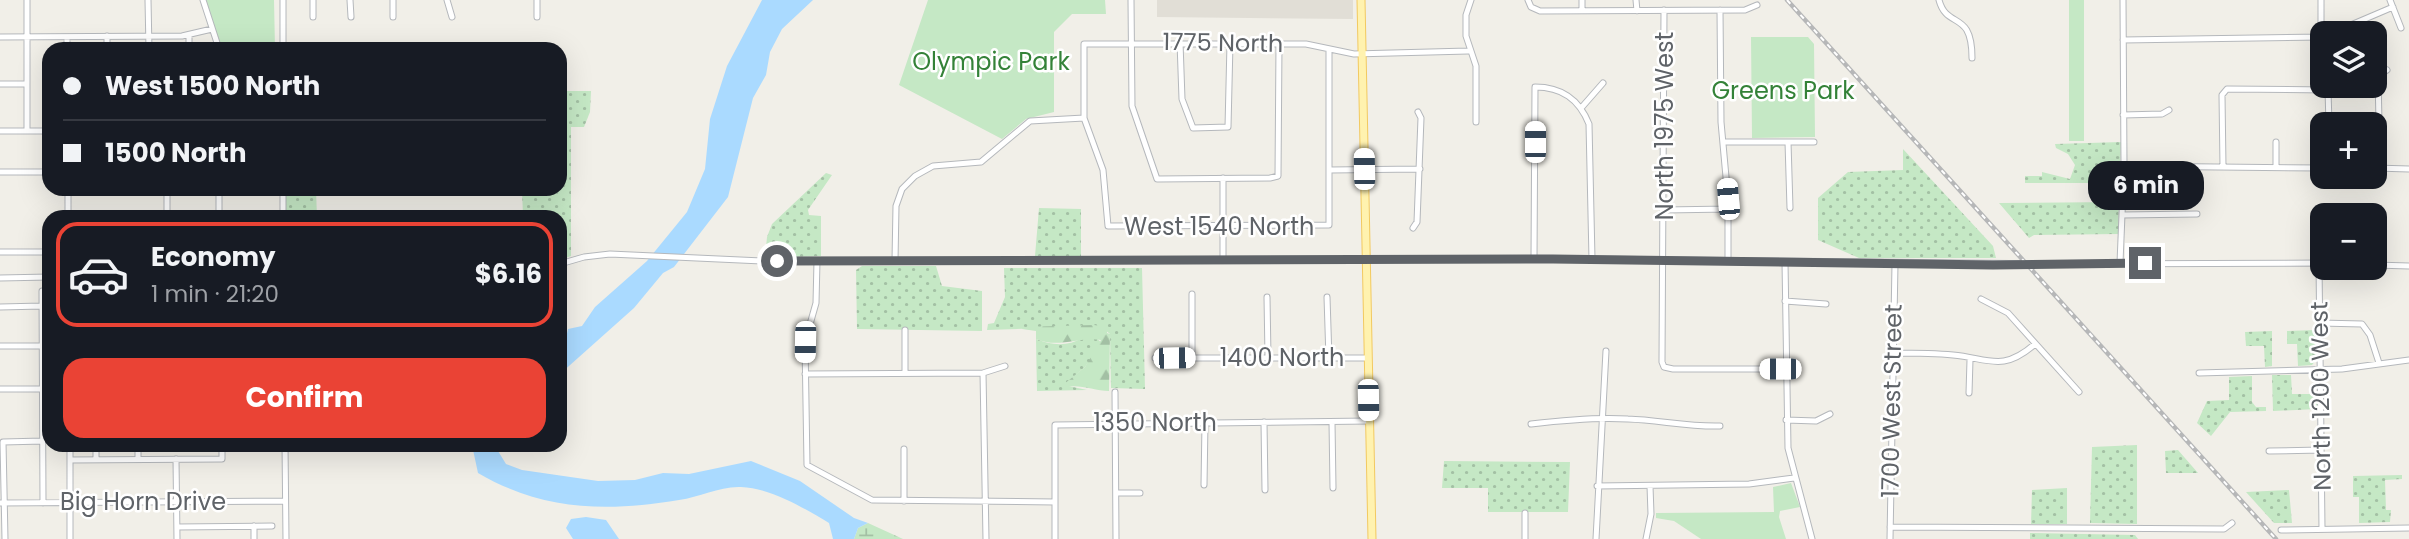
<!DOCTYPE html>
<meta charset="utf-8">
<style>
:root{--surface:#171b24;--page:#242831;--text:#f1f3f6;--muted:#9ea1a6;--line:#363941;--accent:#ea4335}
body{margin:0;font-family:Poppins,sans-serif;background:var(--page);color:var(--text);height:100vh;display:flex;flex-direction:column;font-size:26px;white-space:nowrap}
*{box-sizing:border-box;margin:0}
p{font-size:23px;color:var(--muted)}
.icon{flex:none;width:38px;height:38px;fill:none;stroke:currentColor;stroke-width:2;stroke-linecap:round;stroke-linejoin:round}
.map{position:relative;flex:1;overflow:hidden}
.sheet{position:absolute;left:42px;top:210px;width:525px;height:242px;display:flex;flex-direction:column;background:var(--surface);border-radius:21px;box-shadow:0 7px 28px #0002}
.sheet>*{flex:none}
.hud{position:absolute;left:42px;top:42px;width:525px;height:154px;border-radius:21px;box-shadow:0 7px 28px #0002;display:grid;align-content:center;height:154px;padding:0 21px;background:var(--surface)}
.buttons{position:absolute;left:2310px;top:21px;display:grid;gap:14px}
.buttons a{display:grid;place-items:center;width:77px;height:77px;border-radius:14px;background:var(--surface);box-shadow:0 7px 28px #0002;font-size:35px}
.end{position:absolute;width:32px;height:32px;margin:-16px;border:9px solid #5f6368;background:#fff;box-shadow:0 0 0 4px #fff}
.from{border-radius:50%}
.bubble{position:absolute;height:49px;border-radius:21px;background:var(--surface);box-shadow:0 7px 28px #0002;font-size:23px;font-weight:700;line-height:49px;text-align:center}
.car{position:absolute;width:21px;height:42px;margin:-21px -10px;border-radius:9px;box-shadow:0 0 5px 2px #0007;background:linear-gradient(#fff 24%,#345 0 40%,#fff 0 76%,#345 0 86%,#fff 0)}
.hud b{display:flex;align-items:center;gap:24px;height:66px;font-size:26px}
.hud b+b{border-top:2px solid var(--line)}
.hud i{width:18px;height:18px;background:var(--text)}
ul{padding:12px 0 0;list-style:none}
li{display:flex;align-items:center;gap:21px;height:105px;margin:0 14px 10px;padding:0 7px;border:4px solid transparent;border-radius:21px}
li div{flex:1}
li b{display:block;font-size:26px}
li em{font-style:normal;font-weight:700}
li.on{border-color:var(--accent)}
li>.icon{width:63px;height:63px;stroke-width:1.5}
.primary-button{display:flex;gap:14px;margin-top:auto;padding:14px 21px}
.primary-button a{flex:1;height:80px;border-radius:21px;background:var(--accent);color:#fff;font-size:28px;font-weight:700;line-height:80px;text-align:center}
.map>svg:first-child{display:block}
.education{fill:#e1ded6}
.grass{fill:url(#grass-dots)}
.forest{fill:url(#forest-firs)}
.wetland{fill:url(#wetland-marsh)}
.park{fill:#c5e8c5}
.water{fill:#aadaff}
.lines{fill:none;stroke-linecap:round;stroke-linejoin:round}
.minor-casing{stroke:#b5b8bc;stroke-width:7}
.major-casing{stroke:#f2c960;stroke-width:9}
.minor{stroke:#fff;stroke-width:5}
.major{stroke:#fff2af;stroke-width:7}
.rail-casing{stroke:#b6b7b8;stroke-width:4.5}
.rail{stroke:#fff;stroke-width:2;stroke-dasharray:5;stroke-linecap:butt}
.route{stroke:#5f6368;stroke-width:9}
.labels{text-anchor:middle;stroke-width:5;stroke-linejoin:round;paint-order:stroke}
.street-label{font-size:24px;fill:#5f6368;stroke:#fff}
.park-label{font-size:24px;fill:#348238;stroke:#fff}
</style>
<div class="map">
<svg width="2409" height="539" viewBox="0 0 2409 539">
<defs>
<pattern id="grass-dots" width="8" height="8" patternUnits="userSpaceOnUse" patternTransform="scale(1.75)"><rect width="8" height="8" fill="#c5e8c5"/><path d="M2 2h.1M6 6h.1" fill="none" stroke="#a3c0a4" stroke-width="1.8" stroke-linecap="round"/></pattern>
<pattern id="forest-firs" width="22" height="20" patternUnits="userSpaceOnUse" patternTransform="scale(1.75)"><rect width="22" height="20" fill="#c5e8c5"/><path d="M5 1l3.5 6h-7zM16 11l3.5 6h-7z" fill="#a3c0a4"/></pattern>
<pattern id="wetland-marsh" width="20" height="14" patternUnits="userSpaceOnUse" patternTransform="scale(1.75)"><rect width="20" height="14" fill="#c5e8c5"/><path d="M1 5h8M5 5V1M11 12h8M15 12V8" fill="none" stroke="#a3c0a4"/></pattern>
</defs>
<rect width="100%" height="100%" fill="#f1efe8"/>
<path class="education" d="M1157,0H1353V19L1157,17Z"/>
<path class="grass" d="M560,71H563V91H591L590,112L584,127H571V256L560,260V217H523L522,189H560Z
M2121,142L2119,192H2114V183H2025V176H2042V172L2070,179L2075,165L2068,154L2056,148L2055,144Z
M1903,149L1993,246L1996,258H1859L1818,240V198L1848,172L1903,170Z
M826,173L832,175L808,210L809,215L821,216V256L765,258L767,237L772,224Z
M286,189H316L317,217H286Z
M2119,202L2118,234L2034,235L2029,238L1999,203Z
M1039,208L1081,209V256H1035Z
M862,266H936L942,286L982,291V331L857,329L856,270Z
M1004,268H1142L1145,389L1111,388L1110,334L1100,326L987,330L988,324L994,323L1005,297Z
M2316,330V360L2312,365L2298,366L2297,344H2287V331Z
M2272,331V366L2265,367L2264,346H2246L2245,332Z
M1082,338H1096L1102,343L1085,367L1064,385L1087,390L1037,391L1036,339C1050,345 1068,347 1082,338Z
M2272,375H2291L2292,394H2317V409L2273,411Z
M2252,376V402L2256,407H2266V411L2230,412L2211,436L2197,423L2207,401L2229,400V377Z
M2137,445V524L2090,523L2092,447Z
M2178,450L2198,473H2166L2165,451Z
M1444,461L1570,462L1568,512H1488V488H1442Z
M2402,475V479L2385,480L2386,510H2391L2390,522L2359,523V497H2353V476Z
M2067,488V524H2031L2032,490Z
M2289,490L2292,523H2274L2246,492Z
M2030,533L2135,535L2138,539H2030Z"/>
<path class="forest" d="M1094,325L1107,327V333L1110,334L1109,391C1094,391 1077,383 1064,388L1063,385L1085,367L1101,340C1080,336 1059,349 1036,339V331L1022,329L1023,327Z"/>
<path class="wetland" d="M868,523L903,539H854L858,528Z"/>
<path class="park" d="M204,0H274L275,49H220Z
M928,0H1105L1106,14H1072L1054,32V112L1026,119L1002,139L899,85Z
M2069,0H2084V141H2069Z
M1751,37H1808L1814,44L1815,137L1752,138Z
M1791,483L1800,507L1780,511L1779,517L1786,539H1701L1674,521L1656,518V513L1774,512L1773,487Z"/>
<path class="water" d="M762,0H813L782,29L770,52L766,75L753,98L728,197L674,267L663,273L634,308L560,374V345L566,338L568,329L582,326L595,307L647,261L687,212L705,169L710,119L727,66Z
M472,445H500L498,451L506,464L522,470L598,481L635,480L663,473L689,474L751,461L800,481L854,518L868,523L858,528L854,539H833L829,523C804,508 771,488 741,487C720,486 700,497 679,500C607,512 543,511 478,473Z
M586,517L606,520L619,539H573L566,528L571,519Z"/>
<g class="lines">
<g class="minor-casing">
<path id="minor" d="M27,0V131
M148,0L149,49
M203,0L219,49
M283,0V49
M313,0V17
M350,0L351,17
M393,0V17
M447,0L452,17
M537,0V17
M1131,0L1132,106L1157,179L1270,178L1278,176L1279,44
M1471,0L1466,15V36L1476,66V122
M1528,0L1531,7L1540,11L1745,10L1757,5
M1582,0V11
M1636,0L1637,11
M1939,0C1947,30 1972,9 1972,58
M2321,0V37
M2390,0L2401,28
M1664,10L1662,362L1664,367L1673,369H1785
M1720,10L1721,122L1728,199V261
M2332,33L2393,7
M107,36V49
M189,36V49
M0,37L182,36L212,29
M67,37V49
M2123,40L2322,37
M1180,42L1182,99L1193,128L1228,127L1230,43
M1329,49V225L1108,226L1103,170L1084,118V44H1306L1354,54L1468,51
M0,84H27
M1582,107L1603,83
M2123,115L2162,114L2169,110
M0,131H49
M1723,142H1814
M1788,142L1790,208
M2276,142V167
M2124,166L2322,168
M2223,167L2222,95L2227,89L2328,90L2329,124
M2375,168L2409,169
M2380,169L2378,76L2387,70
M1330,170L1420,169
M0,172H49
M1223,178V260
M68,189V217
M167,189V217
M219,189V217
M283,189V217
M1665,210L1728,209
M2122,215L2197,214
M1413,228L1417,222L1421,118L1418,112
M0,252H49
M1534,259L1535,87C1562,87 1579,99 1589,124L1592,259
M817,261L816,303L805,342L807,465L872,500L1055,502
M895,261L896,206L902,189L915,176L933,166L981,162L1030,121L1084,118
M1785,262L1788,448L1812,539
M2120,263L2124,166L2123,0
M2319,263L2322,529
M560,264L584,257L610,254L762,261L1592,259L2054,264
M2052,264L2322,263
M2375,265L2409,266
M0,278L49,277
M42,291L43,503
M1192,294V358
M1267,297L1268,357
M1327,297L1329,359
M1981,299L2008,313L2079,392
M1785,301L1826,304
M0,307L42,306
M2320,323L2362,324L2370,335L2379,363
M905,330V373
M0,346H43
M1893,353C1913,353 1933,353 1953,355C1988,358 2002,373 2035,344
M1155,358H1367
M983,373L986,539
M2199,373L2342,369L2409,360
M805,374L983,373L1005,366
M0,389H49
M1115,392L1116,539
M1969,393L1970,360
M1786,420L1816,421L1830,414
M1264,422L1265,490
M1332,422L1333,488
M1531,424C1564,420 1596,417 1628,419C1659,420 1688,427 1720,426
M3,442L5,539
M3,442L43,441
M70,444V539
M96,444V460
M138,444V459
M285,444L286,539
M904,449V501
M2269,451L2321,450
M176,459L177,539
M70,460L222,459V444
M1204,485L1205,423
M1597,486L1749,484L1794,478
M1116,493H1140
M0,503L285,501
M1525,513V539
M254,526V539
M177,527L272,526
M1890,527L2224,529L2232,523
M2281,530L2409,528
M1055,539V425L1369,421
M1596,539L1606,351
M1646,539L1651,514L1650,486
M1890,539L1895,264"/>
</g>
<g class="major-casing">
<path id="major" d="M1361,0L1372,539"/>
</g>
<use href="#minor" class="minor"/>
<use href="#major" class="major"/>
<g class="rail-casing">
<path id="rail" d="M1787,0L2276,539"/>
</g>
<use href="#rail" class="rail"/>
</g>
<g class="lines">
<path class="route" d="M777,261L1553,259L1993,265L2145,263"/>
</g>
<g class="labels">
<g class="street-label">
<text transform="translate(1223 43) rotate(1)" y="8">1775 North</text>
<text transform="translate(1665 126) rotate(-90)" y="8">North 1975 West</text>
<text x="1219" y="235">West 1540 North</text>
<text x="1282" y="366">1400 North</text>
<text transform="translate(2321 396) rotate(-91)" y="8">North 1200 West</text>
<text transform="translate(1892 401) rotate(-89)" y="8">1700 West Street</text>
<text x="1155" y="431">1350 North</text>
<text x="143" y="510">Big Horn Drive</text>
</g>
<g class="park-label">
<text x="991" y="70">Olympic Park</text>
<text x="1783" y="99">Greens Park</text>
</g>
</g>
</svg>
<div class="buttons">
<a><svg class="icon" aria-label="layers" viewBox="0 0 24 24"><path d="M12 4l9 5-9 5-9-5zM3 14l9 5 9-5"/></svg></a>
<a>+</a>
<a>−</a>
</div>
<i class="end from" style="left:777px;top:261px"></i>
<i class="end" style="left:2145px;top:263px"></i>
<div class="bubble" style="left:2088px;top:161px;width:116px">6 min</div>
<i class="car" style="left:1535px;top:142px;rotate:0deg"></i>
<i class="car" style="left:1364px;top:169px;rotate:359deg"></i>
<i class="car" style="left:1728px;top:199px;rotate:355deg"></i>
<i class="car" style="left:805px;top:342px;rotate:181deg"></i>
<i class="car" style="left:1174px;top:358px;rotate:89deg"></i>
<i class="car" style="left:1780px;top:369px;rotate:270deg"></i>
<i class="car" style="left:1368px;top:400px;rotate:179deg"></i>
<div class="hud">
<b><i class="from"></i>West 1500 North</b>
<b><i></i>1500 North</b>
</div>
<section class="sheet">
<ul>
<li class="on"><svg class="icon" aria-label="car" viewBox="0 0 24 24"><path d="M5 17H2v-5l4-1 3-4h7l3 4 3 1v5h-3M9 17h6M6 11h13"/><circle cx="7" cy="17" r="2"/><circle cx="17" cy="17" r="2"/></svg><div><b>Economy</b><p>1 min · 21:20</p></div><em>$6.16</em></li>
</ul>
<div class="primary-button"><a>Confirm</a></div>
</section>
</div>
